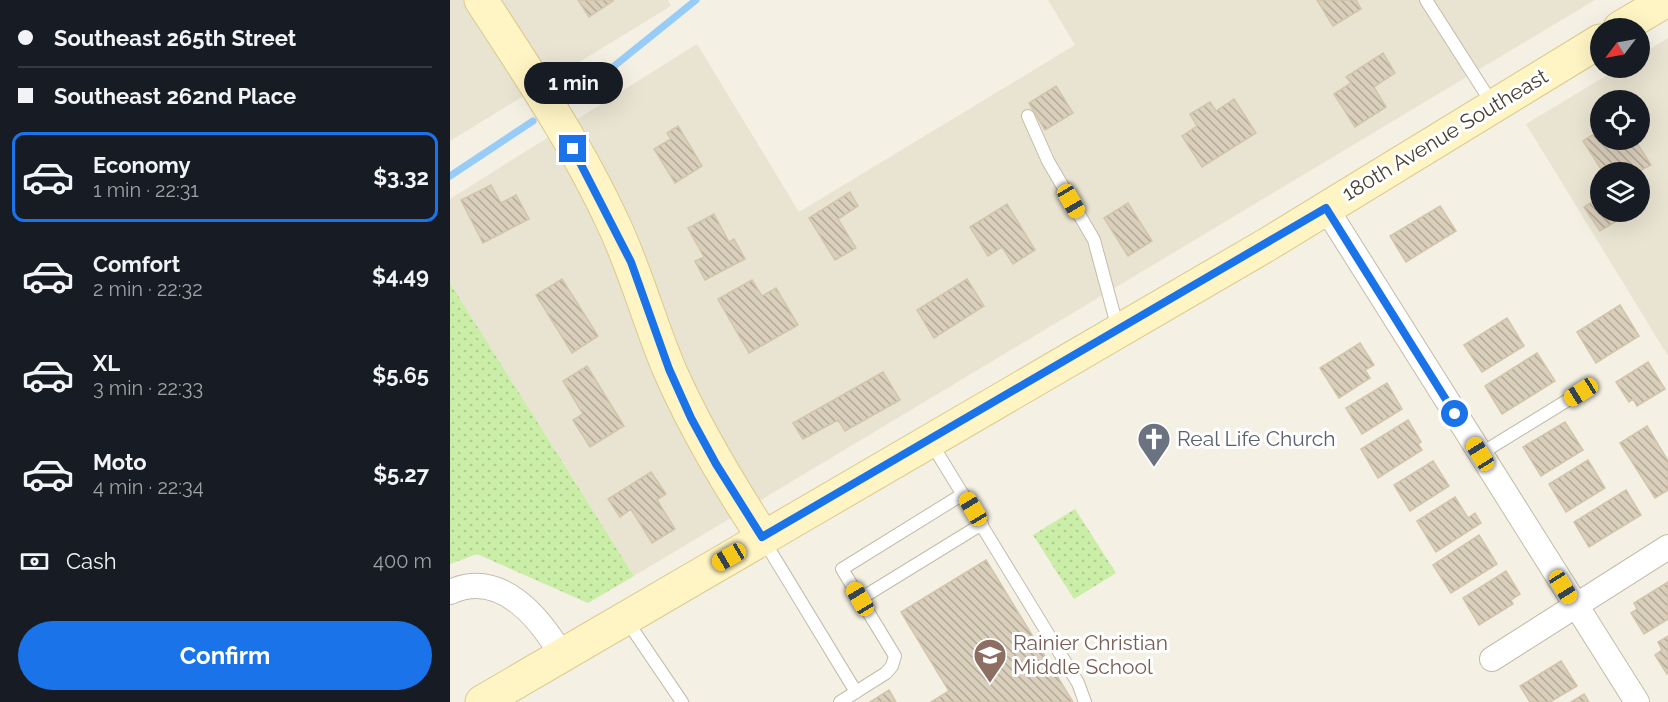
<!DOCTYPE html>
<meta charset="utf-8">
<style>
:root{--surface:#171b24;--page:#242831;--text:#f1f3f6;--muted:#9ea1a6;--line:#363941;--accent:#1a73e8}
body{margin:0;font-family:Raleway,sans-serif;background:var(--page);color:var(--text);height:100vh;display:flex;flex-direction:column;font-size:22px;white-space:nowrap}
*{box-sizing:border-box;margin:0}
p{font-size:20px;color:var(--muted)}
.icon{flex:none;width:33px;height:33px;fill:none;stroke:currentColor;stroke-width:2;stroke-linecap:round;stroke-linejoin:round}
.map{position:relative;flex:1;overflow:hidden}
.details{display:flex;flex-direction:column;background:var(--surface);width:450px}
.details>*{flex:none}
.banner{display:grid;align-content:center;height:132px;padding:0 18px;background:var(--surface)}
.needle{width:39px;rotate:238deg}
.tools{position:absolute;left:1140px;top:18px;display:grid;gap:12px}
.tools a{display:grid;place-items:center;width:60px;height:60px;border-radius:50%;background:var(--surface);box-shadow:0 6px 24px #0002;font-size:30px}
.end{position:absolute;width:27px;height:27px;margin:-14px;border:8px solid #1a73e8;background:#fff;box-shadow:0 0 0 3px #fff}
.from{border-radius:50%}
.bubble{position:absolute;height:42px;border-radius:21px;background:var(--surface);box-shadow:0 6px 24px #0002;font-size:20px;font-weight:700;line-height:42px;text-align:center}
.car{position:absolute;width:18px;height:36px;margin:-18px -9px;border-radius:8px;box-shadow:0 0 4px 2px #0007;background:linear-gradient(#f5c518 24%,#345 0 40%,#f5c518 0 76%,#345 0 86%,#f5c518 0)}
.banner b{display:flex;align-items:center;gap:21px;height:57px;font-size:22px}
.banner b+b{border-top:2px solid var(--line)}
.banner i{width:15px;height:15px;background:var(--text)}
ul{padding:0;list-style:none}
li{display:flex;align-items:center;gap:18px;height:90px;margin:0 12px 9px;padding:0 6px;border:3px solid transparent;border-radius:12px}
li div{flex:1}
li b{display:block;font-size:22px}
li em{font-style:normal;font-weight:700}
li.current{border-color:var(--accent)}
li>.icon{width:54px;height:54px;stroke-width:1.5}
.pay{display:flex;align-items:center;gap:15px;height:66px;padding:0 18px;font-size:22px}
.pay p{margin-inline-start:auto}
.primary-button{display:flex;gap:12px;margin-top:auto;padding:12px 18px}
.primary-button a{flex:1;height:69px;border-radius:36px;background:var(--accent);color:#fff;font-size:24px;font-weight:700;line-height:69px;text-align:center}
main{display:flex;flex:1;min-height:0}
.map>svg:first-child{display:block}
.residential{fill:#e9e3d1;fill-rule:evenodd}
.park{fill:url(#park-dots)}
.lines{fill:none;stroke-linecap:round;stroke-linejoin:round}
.stream{stroke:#98ccf8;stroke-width:7}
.building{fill:url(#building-back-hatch);stroke:#d2c5aa;stroke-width:1.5}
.lane-casing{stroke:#c3bca8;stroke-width:14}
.street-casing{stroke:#c3bca8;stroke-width:26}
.secondary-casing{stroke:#d9ca8e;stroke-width:35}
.lane{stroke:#fff;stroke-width:12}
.street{stroke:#fff;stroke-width:24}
.secondary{stroke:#fff4c3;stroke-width:33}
.route{stroke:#1a73e8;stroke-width:8}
.labels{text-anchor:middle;stroke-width:6;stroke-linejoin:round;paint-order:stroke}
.street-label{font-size:21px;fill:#474033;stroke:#fff}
.worship-label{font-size:21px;fill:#5b616d;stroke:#fff;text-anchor:start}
.education-label{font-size:21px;fill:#785e54;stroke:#fff;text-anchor:start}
</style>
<main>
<section class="details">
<div class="banner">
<b><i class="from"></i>Southeast 265th Street</b>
<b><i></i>Southeast 262nd Place</b>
</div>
<ul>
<li class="current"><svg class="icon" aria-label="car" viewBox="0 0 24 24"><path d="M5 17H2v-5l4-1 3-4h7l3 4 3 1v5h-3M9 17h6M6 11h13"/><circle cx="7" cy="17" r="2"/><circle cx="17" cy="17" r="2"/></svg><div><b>Economy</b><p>1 min · 22:31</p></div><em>$3.32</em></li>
<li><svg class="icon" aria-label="car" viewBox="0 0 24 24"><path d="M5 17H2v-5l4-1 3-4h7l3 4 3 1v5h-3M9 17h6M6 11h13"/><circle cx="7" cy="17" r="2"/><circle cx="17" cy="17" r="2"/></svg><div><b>Comfort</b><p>2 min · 22:32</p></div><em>$4.49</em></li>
<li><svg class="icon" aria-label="car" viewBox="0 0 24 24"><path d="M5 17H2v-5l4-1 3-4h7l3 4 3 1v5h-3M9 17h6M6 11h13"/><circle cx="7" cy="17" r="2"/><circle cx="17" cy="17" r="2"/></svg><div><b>XL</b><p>3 min · 22:33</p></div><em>$5.65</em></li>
<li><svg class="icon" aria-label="car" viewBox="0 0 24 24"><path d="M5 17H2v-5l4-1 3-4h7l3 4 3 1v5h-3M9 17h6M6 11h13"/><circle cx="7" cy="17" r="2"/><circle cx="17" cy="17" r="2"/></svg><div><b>Moto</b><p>4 min · 22:34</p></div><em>$5.27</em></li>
</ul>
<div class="pay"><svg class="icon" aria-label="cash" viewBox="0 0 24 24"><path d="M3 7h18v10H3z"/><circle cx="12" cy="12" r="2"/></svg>Cash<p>400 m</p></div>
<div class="primary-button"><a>Confirm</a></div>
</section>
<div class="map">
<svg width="1218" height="702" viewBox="0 0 1218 702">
<defs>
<pattern id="park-dots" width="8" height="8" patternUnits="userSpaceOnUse" patternTransform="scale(1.5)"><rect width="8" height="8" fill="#caeda7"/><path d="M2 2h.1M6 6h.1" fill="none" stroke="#afcc90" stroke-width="1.8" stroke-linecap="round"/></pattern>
<pattern id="building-back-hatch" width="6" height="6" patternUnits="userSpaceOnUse" patternTransform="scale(1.5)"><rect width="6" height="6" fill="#dacfbb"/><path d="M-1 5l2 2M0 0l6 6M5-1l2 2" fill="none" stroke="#b3a999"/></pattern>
</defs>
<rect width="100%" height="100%" fill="#f4f0e4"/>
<path class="residential" d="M0,0H218L221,6L0,141Z
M598,0H1145L184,576L0,283V199L247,44L349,212L625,45Z
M1218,38V356L1076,124L1169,68H1190V55ZM1150,100H1190V140H1150ZM1150,172H1190V212H1150Z"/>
<path class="park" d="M0,283L184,576L138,603L27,554L0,564Z
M625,509L666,573L624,599L583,535Z"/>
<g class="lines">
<path class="stream" d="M116,99L158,71L246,0
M0,176L83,121"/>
</g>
<path class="building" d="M128,0H162L163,1L139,17Z
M867,0H906L911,9L883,26Z
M933,53L945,73L924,87L936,107L905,127L884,94L901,83L896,77Z
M606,86L623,113L595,130L579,103Z
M784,99L806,133L752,167L732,136L747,126L740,114L760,102L766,111Z
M228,126L252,166L225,183L204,149L221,139L217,133Z
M1150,130V140H1162L1166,145L1176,140H1185L1201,165L1187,172H1153L1133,141Z
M41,185L51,203L66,195L79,219L33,243L11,200Z
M400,192L408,206L388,219L406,248L385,260L359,218Z
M1150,197V212H1169L1173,217L1150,231L1134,207Z
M678,203L702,241L678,256L654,218Z
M557,204L585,250L563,264L552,247L538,256L520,227Z
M990,206L1006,231L956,262L940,236Z
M264,214L279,242L284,239L295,259L255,280L245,261L254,257L238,228Z
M112,279L148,336L122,353L86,295Z
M517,279L534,306L484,338L467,310Z
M302,280L312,296L326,288L348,325L299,353L268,299Z
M1170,305L1189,336L1146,363L1127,332Z
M1057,318L1074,346L1032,372L1014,345Z
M910,343L924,365L915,370L920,378L889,398L870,368Z
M1087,353L1105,381L1052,414L1035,386Z
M1198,362L1215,389L1187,406L1183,399L1179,402L1166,382Z
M137,366L174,426L140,447L123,420L133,414L113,381Z
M433,372L450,400L395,431L388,420L353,439L343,423Z
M937,383L952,409L912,434L896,408Z
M958,420L971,442L968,444L972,450L928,478L911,449Z
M1115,422L1133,450L1091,476L1073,447Z
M1197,426L1218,461V490L1205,498L1170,443Z
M1138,460L1155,488L1116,512L1099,484Z
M983,461L999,486L960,511L944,485Z
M201,472L216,494L207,500L225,529L202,543L181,509L170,517L158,499Z
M1176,490L1191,515L1139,547L1124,522Z
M1005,497L1018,518L1025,513L1031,523L986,552L967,521Z
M1029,535L1047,564L1001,593L983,565Z
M536,560L623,702H481L499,691L451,612Z
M1056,571L1070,594L1061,600L1063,604L1029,625L1013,598Z
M1218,582V619L1194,634L1181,613L1187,609L1184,603Z
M1218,636V673L1217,674L1205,655L1212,650L1208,642Z
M1111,661L1127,686L1100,702H1080L1070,686Z
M439,690L446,702H420Z
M1134,694L1139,702H1121Z"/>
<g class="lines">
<g class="lane-casing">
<path id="lane" d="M976,0L1043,105
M578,116L598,161L644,240L668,329
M480,441L628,683L635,702
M1030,454L1131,392
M313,539L406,692
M410,599L532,524
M177,621L232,702
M390,702L436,673L442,666L445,656L392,569L513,494"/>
</g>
<g class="street-casing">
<path id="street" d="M876,208L1187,702
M0,592C50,569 89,617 111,654
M1042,659L1218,547"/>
</g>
<g class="secondary-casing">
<path id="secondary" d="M31,0C78,72 127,145 163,223C186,271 199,322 220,371C246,430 278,483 313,537
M1170,28L1217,0
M32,702L818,244L1150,41"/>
</g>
<use href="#lane" class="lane"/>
<use href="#street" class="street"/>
<use href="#secondary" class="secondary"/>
</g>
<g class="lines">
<path class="route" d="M123,149L181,262L219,369L241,418L266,464L312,537L876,208L1005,414"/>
</g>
<defs>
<g id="church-pin" transform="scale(1.725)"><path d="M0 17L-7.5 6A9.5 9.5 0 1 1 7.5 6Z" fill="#6b7280" stroke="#fff"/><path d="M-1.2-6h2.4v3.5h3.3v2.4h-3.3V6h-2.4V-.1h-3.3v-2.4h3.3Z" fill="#fff"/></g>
<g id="school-pin" transform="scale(1.725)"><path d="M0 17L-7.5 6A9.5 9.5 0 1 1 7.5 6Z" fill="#8d6e63" stroke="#fff"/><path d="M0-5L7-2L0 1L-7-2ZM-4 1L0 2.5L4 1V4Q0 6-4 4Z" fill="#fff"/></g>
</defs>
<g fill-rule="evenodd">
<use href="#church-pin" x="704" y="439"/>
<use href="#school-pin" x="540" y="655"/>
</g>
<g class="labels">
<g class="street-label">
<text transform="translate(995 135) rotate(-31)" y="7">180th Avenue Southeast</text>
</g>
<g class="worship-label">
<text x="727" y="446">Real Life Church</text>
</g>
<g class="education-label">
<text x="563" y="650">Rainier Christian<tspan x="563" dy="24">Middle School</tspan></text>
</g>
</g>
</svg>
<div class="tools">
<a><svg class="needle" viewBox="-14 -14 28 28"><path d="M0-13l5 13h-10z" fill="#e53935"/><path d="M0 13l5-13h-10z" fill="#9ea1a6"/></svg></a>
<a><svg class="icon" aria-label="locate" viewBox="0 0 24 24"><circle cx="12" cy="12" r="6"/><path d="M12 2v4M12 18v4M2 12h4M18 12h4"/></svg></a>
<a><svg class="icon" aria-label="layers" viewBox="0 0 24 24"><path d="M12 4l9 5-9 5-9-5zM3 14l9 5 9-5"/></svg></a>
</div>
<i class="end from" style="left:1005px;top:414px"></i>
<i class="end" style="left:123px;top:149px"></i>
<div class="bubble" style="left:74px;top:62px;width:99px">1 min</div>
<i class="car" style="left:621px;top:201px;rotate:150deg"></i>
<i class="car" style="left:1131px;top:392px;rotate:238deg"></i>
<i class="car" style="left:1030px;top:454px;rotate:328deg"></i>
<i class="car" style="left:523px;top:509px;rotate:329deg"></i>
<i class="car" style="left:279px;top:557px;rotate:240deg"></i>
<i class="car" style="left:1113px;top:587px;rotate:148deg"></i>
<i class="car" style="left:410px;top:599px;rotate:329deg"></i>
</div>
</main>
